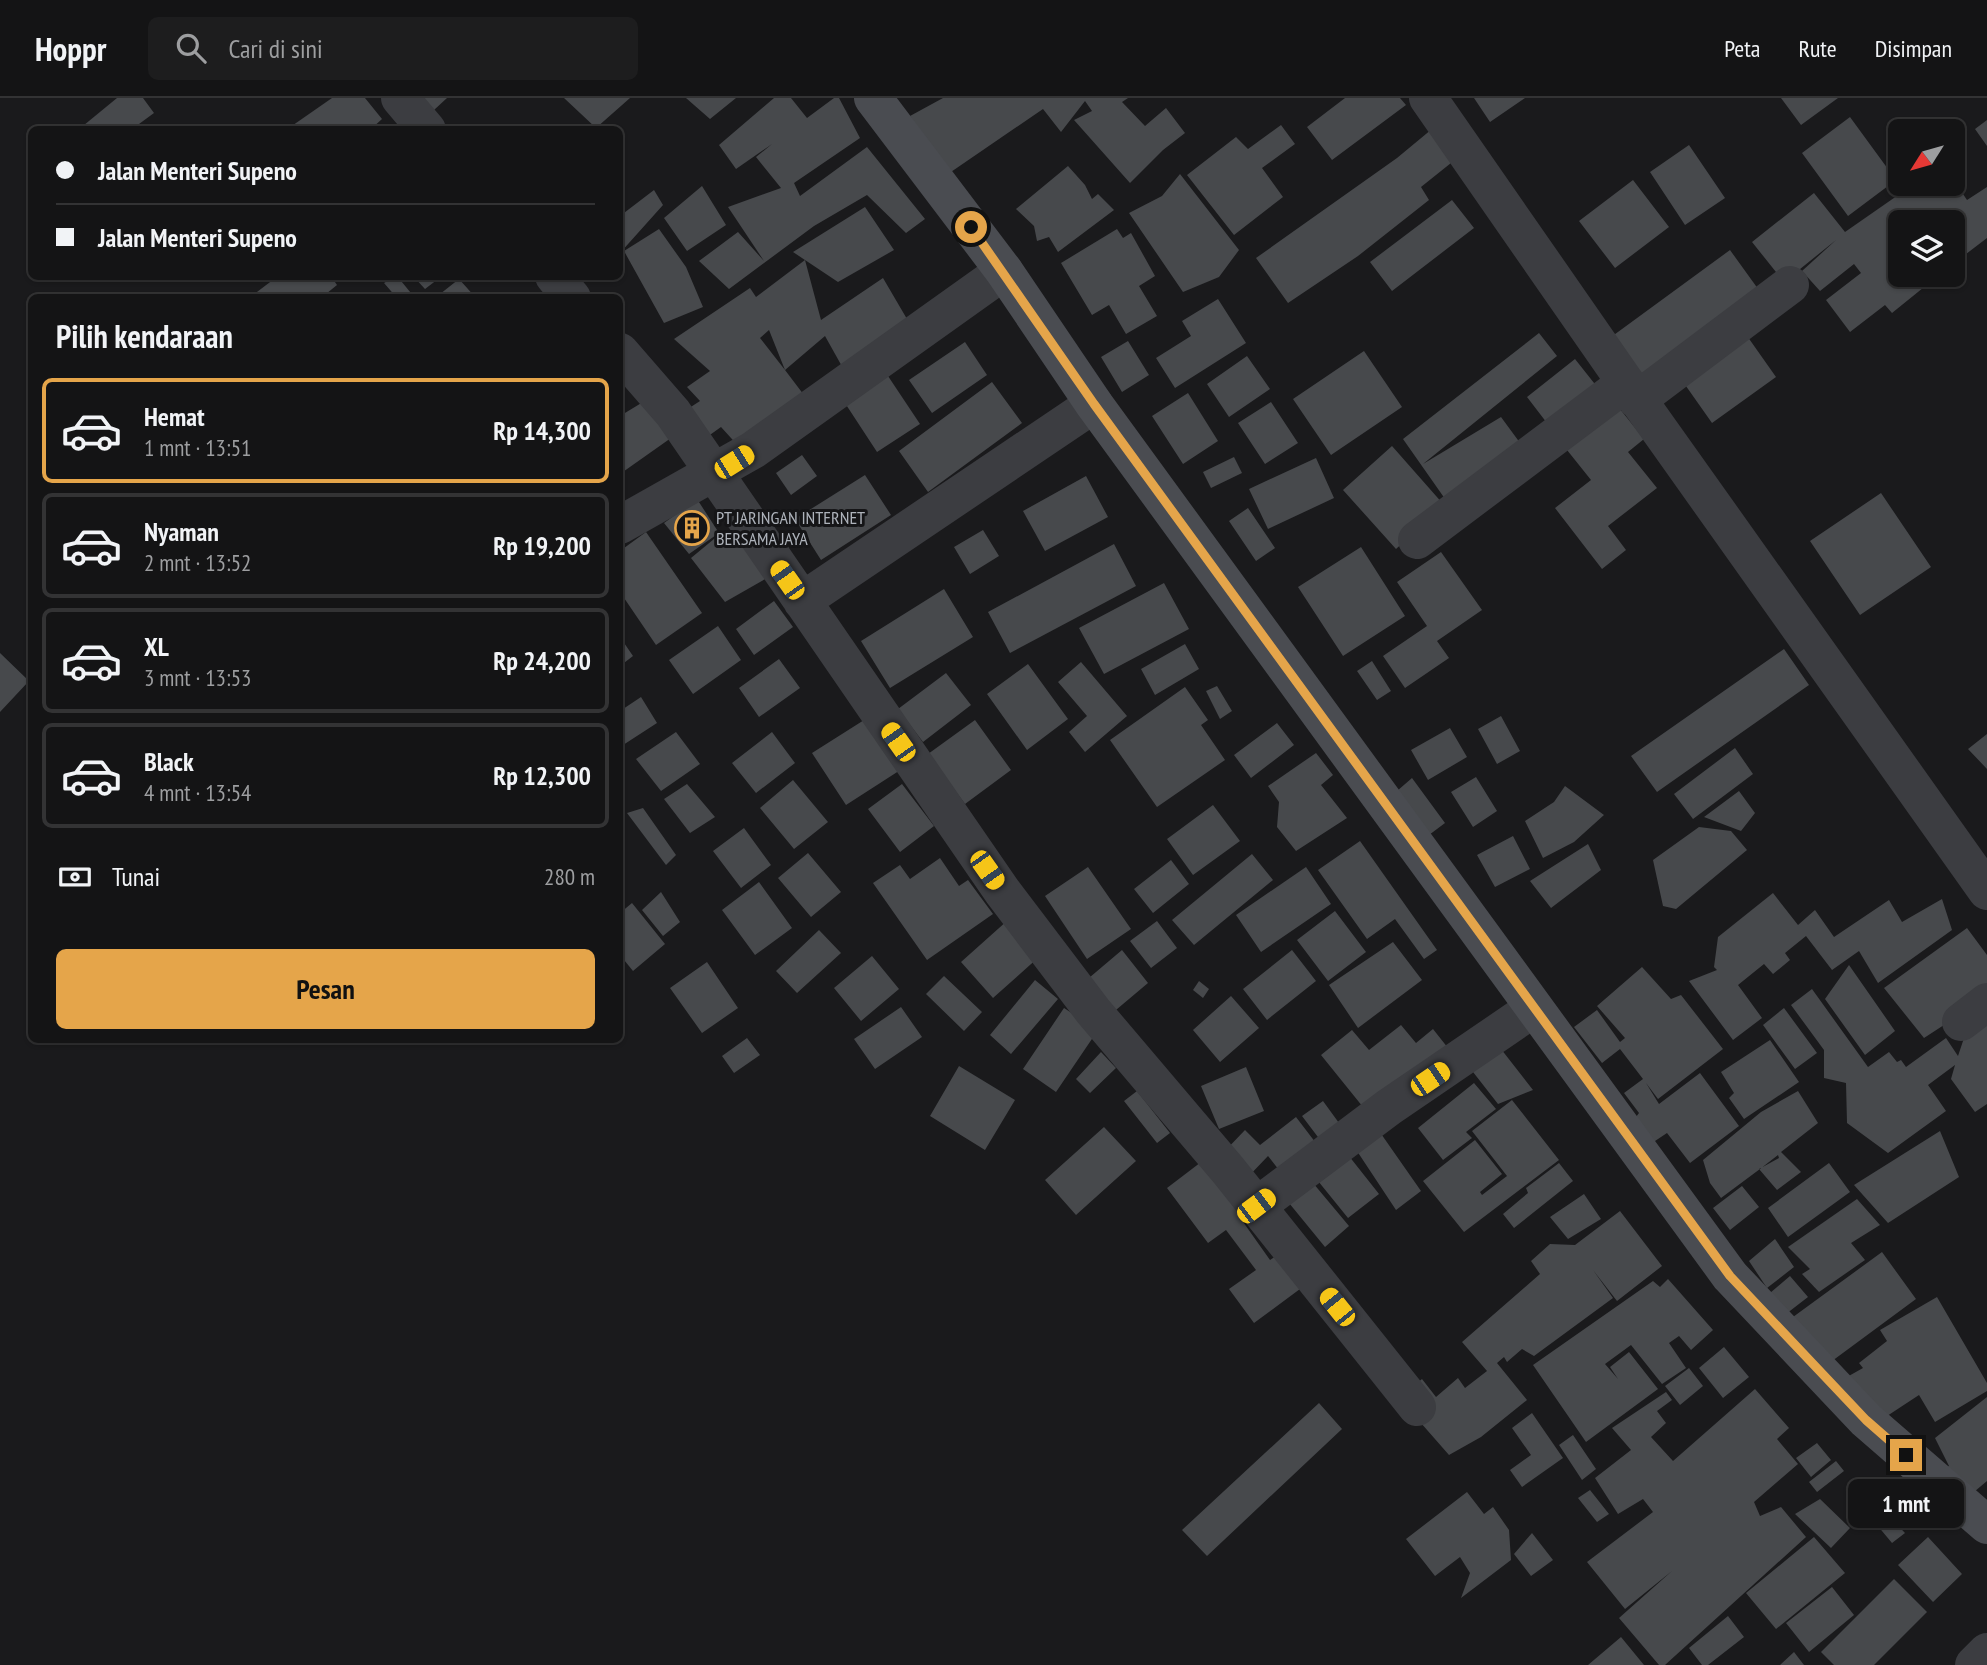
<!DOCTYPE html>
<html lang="id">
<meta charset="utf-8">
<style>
:root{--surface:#141415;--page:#1d1d1e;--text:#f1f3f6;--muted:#9d9ea0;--line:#333334;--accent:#e5a54a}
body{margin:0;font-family:"PT Sans Narrow",sans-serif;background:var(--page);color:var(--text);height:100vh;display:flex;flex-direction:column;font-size:26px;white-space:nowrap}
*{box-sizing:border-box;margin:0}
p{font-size:23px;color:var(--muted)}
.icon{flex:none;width:38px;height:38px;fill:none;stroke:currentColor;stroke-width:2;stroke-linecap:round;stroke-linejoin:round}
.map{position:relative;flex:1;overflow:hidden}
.panel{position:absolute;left:28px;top:196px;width:595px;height:749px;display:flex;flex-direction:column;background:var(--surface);border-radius:10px;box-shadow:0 2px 5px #0004,0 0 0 2px var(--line)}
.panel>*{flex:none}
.hud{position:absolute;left:28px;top:28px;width:595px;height:154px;border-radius:10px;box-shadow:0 2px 5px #0004,0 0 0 2px var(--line);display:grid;align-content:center;height:154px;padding:0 28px;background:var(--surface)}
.needle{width:46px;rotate:233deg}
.controls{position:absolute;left:1888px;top:21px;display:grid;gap:14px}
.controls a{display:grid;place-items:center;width:77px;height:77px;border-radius:10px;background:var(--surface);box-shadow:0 2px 5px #0004,0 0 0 2px var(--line);font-size:35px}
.end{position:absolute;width:32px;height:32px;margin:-16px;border:9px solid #e5a54a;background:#111;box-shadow:0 0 0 4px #111}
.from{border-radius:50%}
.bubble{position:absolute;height:49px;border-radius:10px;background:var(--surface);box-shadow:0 2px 5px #0004,0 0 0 2px var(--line);font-size:23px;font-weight:600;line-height:49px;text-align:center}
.car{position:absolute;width:21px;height:42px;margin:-21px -10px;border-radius:9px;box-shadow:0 0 5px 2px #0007;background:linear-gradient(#f5c518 24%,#345 0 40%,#f5c518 0 76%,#345 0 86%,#f5c518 0)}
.hud b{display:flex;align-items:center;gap:24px;height:66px;font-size:26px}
.hud b+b{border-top:2px solid var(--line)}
.hud i{width:18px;height:18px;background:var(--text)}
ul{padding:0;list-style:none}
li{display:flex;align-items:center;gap:21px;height:105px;margin:0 14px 10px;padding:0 14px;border:4px solid var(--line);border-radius:10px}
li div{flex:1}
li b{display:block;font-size:26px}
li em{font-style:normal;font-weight:600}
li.selected{border-color:var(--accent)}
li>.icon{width:63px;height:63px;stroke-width:1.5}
h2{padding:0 28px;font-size:32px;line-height:84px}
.pay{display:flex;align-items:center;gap:18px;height:77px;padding:0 28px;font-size:26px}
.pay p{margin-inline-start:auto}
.primary-button{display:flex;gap:14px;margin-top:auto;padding:14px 28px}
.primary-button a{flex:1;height:80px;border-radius:10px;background:var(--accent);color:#111;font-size:28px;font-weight:600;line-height:80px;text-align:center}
header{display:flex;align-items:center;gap:42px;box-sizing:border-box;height:98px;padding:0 35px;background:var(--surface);border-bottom:2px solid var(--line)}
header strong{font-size:33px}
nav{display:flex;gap:38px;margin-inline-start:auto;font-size:24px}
.search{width:490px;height:63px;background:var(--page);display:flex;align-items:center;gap:18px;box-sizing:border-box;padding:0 24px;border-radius:10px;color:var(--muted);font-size:26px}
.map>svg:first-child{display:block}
.building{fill:#47494c;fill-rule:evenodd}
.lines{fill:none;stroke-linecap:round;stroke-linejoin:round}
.minor{stroke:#3c3d41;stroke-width:38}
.secondary{stroke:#4a4c51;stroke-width:38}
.route{stroke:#e5a54a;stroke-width:9}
.labels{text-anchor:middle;stroke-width:6;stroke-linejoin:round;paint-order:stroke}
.poi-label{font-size:18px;fill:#aeb3bb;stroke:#151517;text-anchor:start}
</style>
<header>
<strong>Hoppr</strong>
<div class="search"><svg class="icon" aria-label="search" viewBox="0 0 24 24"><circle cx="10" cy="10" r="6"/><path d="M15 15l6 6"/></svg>Cari di sini</div>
<nav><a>Peta</a><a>Rute</a><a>Disimpan</a></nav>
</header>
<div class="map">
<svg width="1987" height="1567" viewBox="0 0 1987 1567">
<rect width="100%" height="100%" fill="#1a1a1c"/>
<path class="building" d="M117,0H143L154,15L139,26L143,32H78Z
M332,0H365L382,21L370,32H286Z
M419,0H447L434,12Z
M564,0H630L596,30Z
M686,0H736L710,21Z
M774,0H791L807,20L834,0H839L860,40L794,85L800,98L867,49L925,121L906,135L867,97L814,128L729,191L699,163L738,134L764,163L728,109L781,90L756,59L772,46L736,71L719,47Z
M943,0H1128L1122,4L1145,28L1166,10L1185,35L1163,52L1130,85L1074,22L1092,13L1085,3L1061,34L1043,11L948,76L910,18Z
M1345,0H1400L1406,7L1332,62L1307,29Z
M1474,0H1525L1490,24Z
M1781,0H1838L1801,27Z
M1850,19L1896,82L1848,118L1802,55Z
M1987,22V48L1975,31Z
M1281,27L1295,46L1262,70L1283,99L1234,137L1187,77L1236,39L1248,51Z
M1432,31L1456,61L1421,89L1429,102L1358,158L1288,205L1256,160L1397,60Z
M1689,47L1725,100L1685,127L1650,74Z
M1068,68L1085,87L1092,101L1098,96L1114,112L1058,154L1049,139L1037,143L1034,128L1016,111Z
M1180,76L1239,152L1219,179L1183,194L1129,115L1162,98Z
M1953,81L1967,102L1987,89V140L1953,166V124H1900V177H1939L1892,215L1885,207L1850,234L1826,202L1861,175L1854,166L1820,193L1802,173L1836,142L1784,184L1752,144L1814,95L1845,134L1914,86H1953Z
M1633,82L1669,129L1615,170L1579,123Z
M702,88L726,127L687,153L664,120Z
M654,92L663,107L620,155V118Z
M1452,102L1474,130L1392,193L1370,164Z
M865,109L894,152L838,184L805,162L821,222L883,180L907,221L844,272L825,238L785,272L810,305L741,351L721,329L700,344L680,316L700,303L687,289L710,273L674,241L750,190L756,199L805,162L793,154ZM769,232L785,272L760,240Z
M659,131L686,169L703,209L664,225L624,153Z
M1117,131L1123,140L1131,135L1155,178L1139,188L1157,218L1126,236L1109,207L1092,217L1061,165Z
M1730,152L1761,195L1639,285L1607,242Z
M278,178H331L337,187L321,200H249Z
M395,178H397L415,200H397L384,185Z
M413,178H442L425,191Z
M459,181L476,200H435Z
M1218,201L1246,245L1175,290L1156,260L1191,238L1182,223Z
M1539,235L1557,258L1423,366L1501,319L1526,353L1450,408L1403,341Z
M1745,235L1776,279L1712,325L1681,281Z
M1128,243L1149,277L1122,294L1101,259Z
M965,244L987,277L932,315L909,282Z
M1364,253L1402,309L1331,357L1293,301Z
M1247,258L1270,291L1229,319L1207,286Z
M1575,261L1598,290L1550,329L1527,299Z
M884,272L920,326L877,354L841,299Z
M992,284L1022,325L928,394L899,353Z
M1188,295L1218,343L1183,366L1152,318Z
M643,304L671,340L620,376V318Z
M1271,304L1298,345L1265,366L1238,325Z
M1616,306L1644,341L1628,354L1657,390L1608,428L1626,452L1602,471L1555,410L1591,382L1563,347Z
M1392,348L1444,407L1396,451L1343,392Z
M802,357L817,378L791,397L776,375Z
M1234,359L1242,375L1211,390L1203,374Z
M1316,360L1334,400L1268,431L1249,391Z
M865,377L891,417L821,462L795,421Z
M1086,378L1108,419L1045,453L1023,413Z
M1881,395L1931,469L1860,517L1810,443Z
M697,401L719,435L689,456L664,425Z
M1248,410L1275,450L1256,463L1229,423Z
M983,432L999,458L970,476L954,449Z
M646,434L702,515L656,547L620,494V453Z
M720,436L730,450L743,439L767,480L725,504L691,460Z
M1114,446L1136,488L1010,555L988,514Z
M1361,449L1405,518L1343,558L1298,489Z
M1441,454L1482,512L1437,543L1449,560L1405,590L1383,558L1427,528L1397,484Z
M1164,485L1189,531L1104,576L1079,530Z
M944,491L973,539L890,590L861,543Z
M774,503L793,529L754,557L736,531Z
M718,528L741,562L693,596L669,562Z
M620,539L633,558L620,568Z
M1185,546L1199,571L1155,597L1141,571Z
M1784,551L1809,587L1657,694L1631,658Z
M0,555L29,583L0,614Z
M779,561L800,590L759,619L739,590Z
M1372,563L1391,593L1377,602L1357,573Z
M1081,564L1127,618L1085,654L1069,634L1087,618L1058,584Z
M1028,566L1068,621L1027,652L987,596Z
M946,575L971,607L923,644L898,611Z
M1217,588L1232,613L1220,621L1206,593Z
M1185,589L1208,622L1201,627L1225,662L1157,709L1110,642Z
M641,599L657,625L620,649V613Z
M872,617L905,669L846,707L812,655Z
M1501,618L1520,653L1497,666L1478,631Z
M975,622L1011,672L965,706L928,656Z
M1277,625L1294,647L1251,680L1234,657Z
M1450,630L1467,659L1428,682L1411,652Z
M676,634L700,666L661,693L636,661Z
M772,634L795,665L756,695L732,665Z
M1987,636V671L1968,651Z
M1735,650L1753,676L1693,721L1674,696Z
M1316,655L1333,677L1321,687L1347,720L1296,753L1277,729L1279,704L1268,688Z
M1476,679L1497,713L1473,729L1451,694Z
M1412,680L1445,725L1429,737L1397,693Z
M793,682L828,724L794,751L760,710Z
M687,686L715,719L690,735L664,701Z
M902,686L934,728L900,754L868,711Z
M1565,688L1604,717L1574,744L1543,760L1525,723L1554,704Z
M1739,693L1755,715L1741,733L1704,719Z
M1213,707L1240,743L1193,777L1167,741Z
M643,710L676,757L666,767L627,715Z
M1699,729L1731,733L1747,752L1676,811L1663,808L1653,762Z
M744,730L771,767L741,790L713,753Z
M1513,738L1530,771L1495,789L1477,757Z
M1360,743L1437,852L1424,861L1395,821L1367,841L1318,772Z
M1588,746L1601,772L1551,810L1530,783Z
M808,755L841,794L811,819L778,780Z
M1252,756L1273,782L1194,847L1172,822Z
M940,760L959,788L968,782L993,816L927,862L873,785L900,767L910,781Z
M1171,762L1189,786L1153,815L1134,791Z
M1088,769L1131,831L1087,861L1045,798Z
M1306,769L1331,806L1261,854L1236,817Z
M759,784L792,830L755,857L722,812Z
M661,794L680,824L663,838L642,812Z
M1773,795L1798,827L1815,812L1834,839L1889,802L1902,824L1942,801L1952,832L1878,885L1859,853L1832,872L1806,838L1785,855L1790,862L1773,876L1764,866L1738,887L1762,920L1733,942L1689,883L1717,872L1714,869L1718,839Z
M632,805L665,846L633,873L620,857V815Z
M1335,813L1366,854L1328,883L1297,842Z
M1008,822L1040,858L993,900L961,864Z
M1157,823L1177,850L1151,870L1130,843Z
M1967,830L1987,857V899L1924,940L1884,890Z
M819,832L841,855L797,895L776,873Z
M1393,844L1422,882L1358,930L1329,887Z
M1122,852L1148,885L1110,917L1083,885Z
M1292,852L1316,883L1267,922L1243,891Z
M872,858L899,891L861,923L834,890Z
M707,864L738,910L702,935L670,890Z
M1849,867L1895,933L1865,957L1825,901Z
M1642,869L1671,901L1681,897L1723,951L1658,1001L1646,985L1659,1006L1700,975L1739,1028L1690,1065L1667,1035L1652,1045L1633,1023L1639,1015L1624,995L1643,981L1620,951L1602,965L1574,929L1597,912L1620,944L1625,940L1597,908Z
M944,878L982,914L964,933L926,896Z
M1035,882L1058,901L1011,956L990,937Z
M1199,883L1209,891L1203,900L1193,892Z
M1812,891L1868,969L1889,954L1897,964L1901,962L1906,969L1946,940L1958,958L1967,931L1987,913V1006L1975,1014L1951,981L1955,967L1928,987L1946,1013L1888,1055L1847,1025L1846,985L1824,980V952L1791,907Z
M1231,898L1259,930L1220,964L1193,932Z
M901,909L922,939L875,971L854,941Z
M1064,910L1098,932L1056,994L1023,971Z
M1784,910L1817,955L1795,971L1763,927Z
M1401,927L1416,945L1433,931L1448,950L1367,1014L1321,957L1352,932L1369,952Z
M747,940L760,957L734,975L722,958Z
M1494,942L1533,992L1498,1006L1466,965Z
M1770,942L1799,984L1744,1021L1729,1000L1734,995L1721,974Z
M1101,954L1116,970L1090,995L1076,981Z
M959,968L1015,1002L985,1052L930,1018Z
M1246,969L1264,1013L1219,1031L1201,988Z
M1474,985L1496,1011L1466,1034L1472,1040L1443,1062L1418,1030Z
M1137,993L1170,1035L1157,1045L1124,1003Z
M1798,993L1818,1025L1781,1054L1801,1074L1777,1092L1759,1071L1779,1060L1778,1057L1760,1071L1721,1100L1710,1085L1703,1062L1761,1014Z
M1512,1002L1559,1062L1464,1134L1423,1083L1475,1042L1502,1076L1480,1094L1482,1097L1507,1078L1472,1033Z
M1323,1003L1347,1036L1327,1051L1302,1018Z
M1296,1019L1322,1053L1286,1081L1268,1058L1247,1080L1222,1056L1245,1032L1260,1047Z
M1104,1029L1136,1063L1076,1117L1045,1082Z
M1377,1030L1421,1093L1396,1112L1353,1047Z
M1940,1033L1959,1079L1888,1125L1854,1087Z
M1345,1053L1379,1096L1348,1120L1314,1078Z
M1209,1058L1251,1113L1241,1121L1270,1162L1276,1158L1300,1191L1254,1225L1229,1191L1256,1172L1226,1132L1208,1145L1167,1090Z
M1559,1065L1573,1083L1514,1130L1503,1116L1528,1095L1526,1090Z
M1829,1065L1850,1094L1788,1139L1768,1110Z
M1313,1085L1349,1128L1325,1149L1289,1105Z
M1742,1088L1759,1109L1730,1132L1713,1110Z
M1584,1096L1601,1121L1568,1141L1550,1119Z
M1857,1101L1880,1127L1851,1145L1865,1162L1819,1194L1802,1176L1810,1171L1788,1149Z
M1620,1113L1662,1168L1617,1203L1593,1172L1613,1200L1534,1258L1522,1251L1507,1264L1504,1259L1497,1265L1527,1302L1481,1339L1449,1357L1399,1300L1422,1281L1436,1299L1458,1280L1465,1290L1487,1273L1462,1244L1540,1176L1531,1163L1550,1146L1575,1147Z
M1775,1141L1794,1169L1767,1190L1749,1163Z
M1882,1154L1916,1201L1828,1266L1793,1219Z
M1790,1178L1808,1199L1786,1216L1770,1195Z
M1668,1181L1713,1232L1691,1252L1679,1238L1669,1245L1686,1270L1662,1286L1631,1247L1605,1266L1618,1281L1610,1269L1629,1254L1658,1291L1586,1344L1533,1267L1653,1183L1660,1189Z
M1937,1199L1987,1285V1293L1935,1324L1919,1297L1881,1322L1838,1284L1863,1270L1859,1265L1887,1243L1880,1232Z
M1724,1249L1749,1279L1723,1300L1699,1270Z
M1689,1270L1703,1288L1680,1307L1665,1288Z
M1755,1291L1789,1330L1777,1341L1798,1366L1754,1404L1760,1418L1781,1409L1806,1439L1665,1567H1659L1619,1520L1672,1473L1625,1511L1587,1464L1653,1414L1643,1401L1618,1416L1595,1380L1631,1352L1612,1330L1666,1294L1672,1302L1657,1313L1666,1325L1651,1339L1673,1363Z
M1987,1299V1383L1968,1399L1939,1374L1949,1368L1935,1340Z
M1319,1305L1342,1331L1207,1458L1182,1432Z
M1532,1315L1563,1360L1522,1389L1510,1372L1531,1357L1512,1330Z
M1573,1337L1596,1371L1582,1382L1559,1347Z
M1817,1345L1831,1362L1811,1379L1796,1360Z
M1836,1363L1844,1373L1817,1394L1809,1384Z
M1590,1392L1609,1416L1597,1424L1578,1400Z
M1467,1394L1484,1416L1493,1409L1509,1432L1511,1462L1461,1500L1470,1475L1460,1459L1435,1478L1406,1441Z
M1820,1401L1850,1430L1831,1450L1795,1416Z
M1869,1411L1877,1422L1870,1428L1861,1418Z
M1888,1417L1905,1435L1892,1445L1877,1427Z
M1532,1435L1553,1462L1531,1478L1514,1456Z
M1814,1439L1845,1475L1776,1531L1746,1495Z
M1928,1439L1962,1476L1933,1504L1898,1467Z
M1894,1481L1927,1514L1874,1567H1834L1821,1554Z
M1832,1489L1854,1517L1809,1554L1786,1525Z
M1728,1518L1744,1539L1708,1567H1702L1689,1550Z
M1621,1539L1644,1567H1588Z
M1794,1554L1804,1567H1780Z"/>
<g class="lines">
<path class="minor" d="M400,0L427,32
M1428,0L1626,285L1987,793
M554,178L572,200
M620,254L673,315L1002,793L1093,913L1228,1072L1417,1309
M1637,302L1790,187
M620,427L753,352L1004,173
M1417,442L1626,285
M802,503L1094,306
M1961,924L1987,904
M1257,1108L1389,1009L1534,910
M1974,1567L1987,1554"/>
<path class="secondary" d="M873,0L1004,173L1094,306L1730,1178L1866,1322L1987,1427"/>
</g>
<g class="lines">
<path class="route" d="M971,129L1094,306L1730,1178L1866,1322L1906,1357"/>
</g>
<defs>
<g id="building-ring" transform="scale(1.75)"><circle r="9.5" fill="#151517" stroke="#e5a54a" stroke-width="1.5"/><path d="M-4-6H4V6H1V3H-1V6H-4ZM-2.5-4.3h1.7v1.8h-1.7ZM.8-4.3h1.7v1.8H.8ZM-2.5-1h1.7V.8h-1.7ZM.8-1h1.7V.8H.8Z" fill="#e5a54a"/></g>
</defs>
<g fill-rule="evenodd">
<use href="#building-ring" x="692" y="430"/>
</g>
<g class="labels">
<g class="poi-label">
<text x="716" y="426">PT JARINGAN INTERNET<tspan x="716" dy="21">BERSAMA JAYA</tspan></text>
</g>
</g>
</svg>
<div class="controls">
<a><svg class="needle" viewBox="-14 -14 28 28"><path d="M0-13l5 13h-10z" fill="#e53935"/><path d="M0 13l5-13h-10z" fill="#9d9ea0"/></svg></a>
<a><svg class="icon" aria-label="layers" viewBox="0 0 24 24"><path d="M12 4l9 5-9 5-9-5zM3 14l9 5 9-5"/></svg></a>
</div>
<i class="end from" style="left:971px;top:129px"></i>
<i class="end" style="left:1906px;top:1357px"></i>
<div class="bubble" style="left:1848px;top:1381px;width:116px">1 mnt</div>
<i class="car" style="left:734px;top:364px;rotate:58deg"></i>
<i class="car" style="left:787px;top:482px;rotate:325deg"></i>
<i class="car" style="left:898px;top:644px;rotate:325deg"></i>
<i class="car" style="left:987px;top:772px;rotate:145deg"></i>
<i class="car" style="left:1430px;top:981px;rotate:56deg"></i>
<i class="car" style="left:1256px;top:1108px;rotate:53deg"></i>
<i class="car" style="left:1337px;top:1209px;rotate:321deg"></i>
<div class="hud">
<b><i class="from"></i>Jalan Menteri Supeno</b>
<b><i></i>Jalan Menteri Supeno</b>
</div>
<section class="panel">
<h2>Pilih kendaraan</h2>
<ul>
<li class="selected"><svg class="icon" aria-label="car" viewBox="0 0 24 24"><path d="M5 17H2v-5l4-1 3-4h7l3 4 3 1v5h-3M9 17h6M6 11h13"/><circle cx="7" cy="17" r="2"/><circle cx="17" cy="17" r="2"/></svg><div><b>Hemat</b><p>1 mnt · 13:51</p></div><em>Rp 14,300</em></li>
<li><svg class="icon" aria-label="car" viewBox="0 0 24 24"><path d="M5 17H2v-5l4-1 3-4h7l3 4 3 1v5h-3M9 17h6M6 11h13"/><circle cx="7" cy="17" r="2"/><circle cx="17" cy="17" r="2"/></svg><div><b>Nyaman</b><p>2 mnt · 13:52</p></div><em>Rp 19,200</em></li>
<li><svg class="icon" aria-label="car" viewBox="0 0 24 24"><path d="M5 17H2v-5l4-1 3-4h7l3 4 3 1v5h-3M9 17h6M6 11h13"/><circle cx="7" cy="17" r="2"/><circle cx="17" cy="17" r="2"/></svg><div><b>XL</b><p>3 mnt · 13:53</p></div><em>Rp 24,200</em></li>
<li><svg class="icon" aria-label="car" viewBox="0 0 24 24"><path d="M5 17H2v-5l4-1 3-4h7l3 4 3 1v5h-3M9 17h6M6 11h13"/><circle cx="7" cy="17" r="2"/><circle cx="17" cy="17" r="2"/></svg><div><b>Black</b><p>4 mnt · 13:54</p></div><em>Rp 12,300</em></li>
</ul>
<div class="pay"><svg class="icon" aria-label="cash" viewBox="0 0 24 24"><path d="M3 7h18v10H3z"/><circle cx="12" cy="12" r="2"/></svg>Tunai<p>280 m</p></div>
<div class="primary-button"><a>Pesan</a></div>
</section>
</div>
